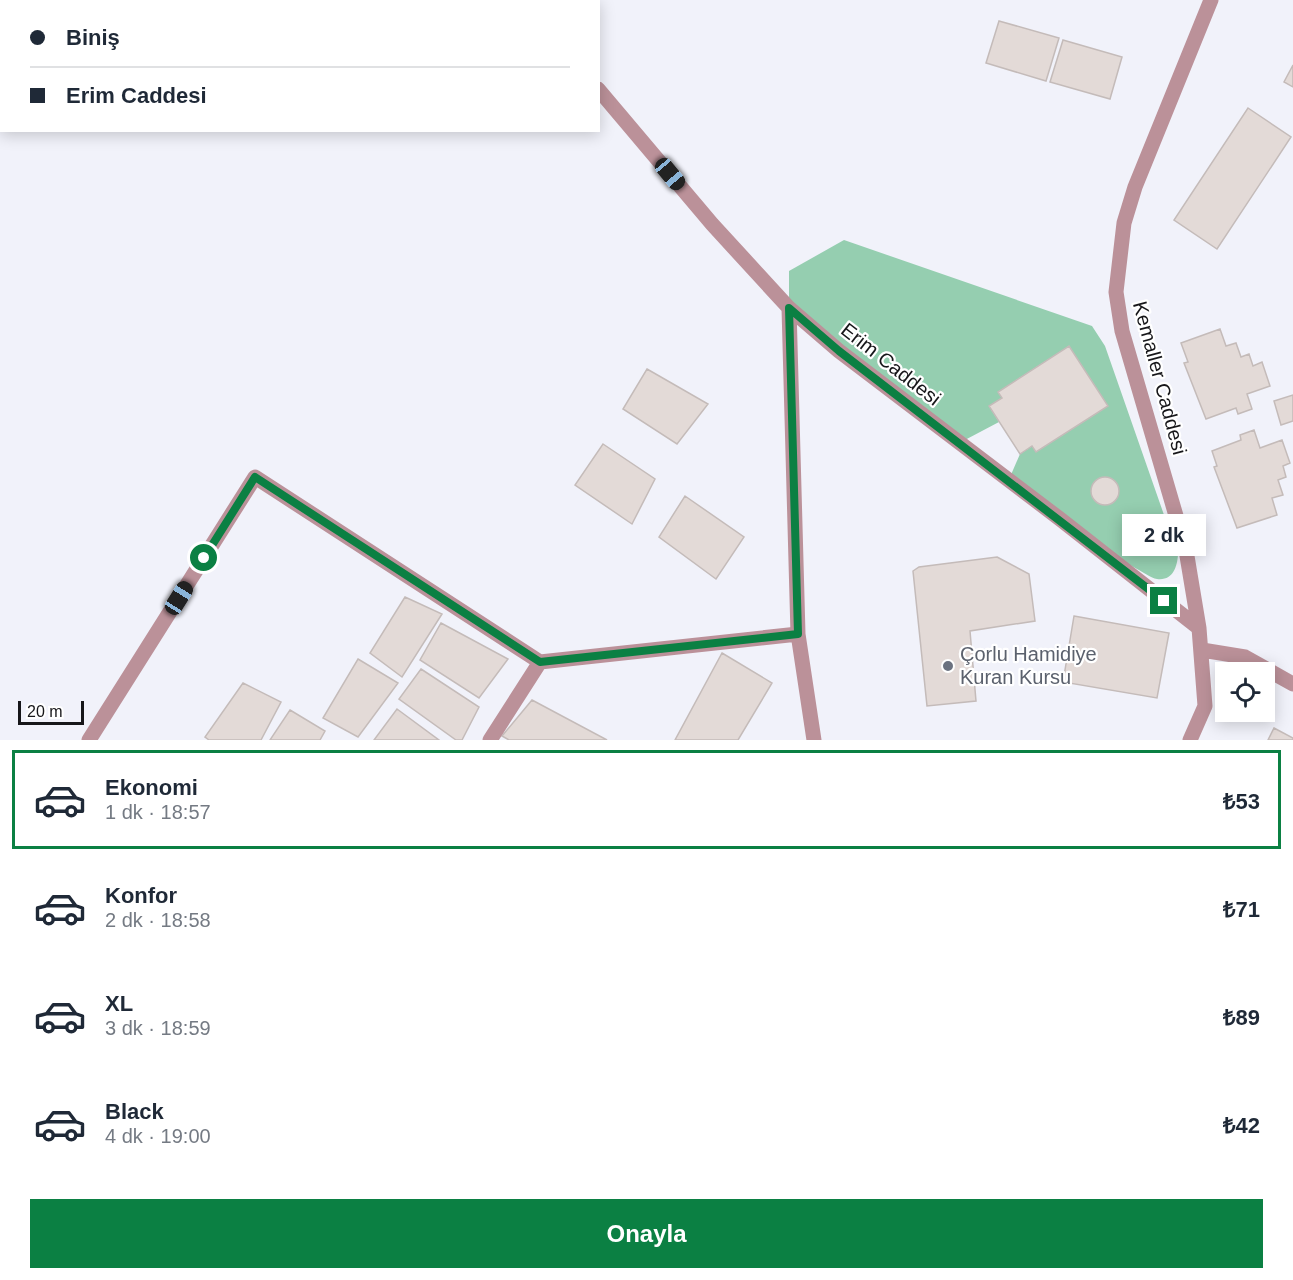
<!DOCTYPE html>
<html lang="tr">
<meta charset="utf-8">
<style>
:root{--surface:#fff;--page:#f2f2f3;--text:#1f2937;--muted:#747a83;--line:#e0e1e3;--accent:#0b8043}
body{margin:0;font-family:Arial,sans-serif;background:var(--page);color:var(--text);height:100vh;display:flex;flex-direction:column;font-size:22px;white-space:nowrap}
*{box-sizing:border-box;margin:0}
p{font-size:20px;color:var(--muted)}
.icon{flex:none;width:33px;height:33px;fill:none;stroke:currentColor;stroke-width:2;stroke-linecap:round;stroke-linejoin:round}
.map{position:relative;height:740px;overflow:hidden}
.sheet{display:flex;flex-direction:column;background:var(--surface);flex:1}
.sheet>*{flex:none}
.hud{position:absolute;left:0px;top:0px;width:600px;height:132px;box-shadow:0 3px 15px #0003;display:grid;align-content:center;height:132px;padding:0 30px;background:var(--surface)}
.fabs{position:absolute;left:1215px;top:662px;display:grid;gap:12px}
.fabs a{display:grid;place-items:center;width:60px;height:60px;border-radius:0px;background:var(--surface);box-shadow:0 3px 15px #0003;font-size:30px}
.scale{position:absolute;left:18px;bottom:15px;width:66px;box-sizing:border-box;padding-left:6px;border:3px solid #161619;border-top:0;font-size:16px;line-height:21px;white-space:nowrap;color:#161619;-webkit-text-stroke:4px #fff;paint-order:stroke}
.end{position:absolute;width:27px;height:27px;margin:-14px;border:8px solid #0b8043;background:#fff;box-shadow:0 0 0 3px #fff}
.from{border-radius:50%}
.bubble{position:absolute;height:42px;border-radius:0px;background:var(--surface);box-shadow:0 3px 15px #0003;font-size:20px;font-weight:700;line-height:42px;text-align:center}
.car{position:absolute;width:18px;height:36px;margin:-18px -9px;border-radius:8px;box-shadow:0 0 4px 2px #0007;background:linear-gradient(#222 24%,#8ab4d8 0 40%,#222 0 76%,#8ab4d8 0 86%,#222 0)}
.hud b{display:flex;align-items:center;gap:21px;height:57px;font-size:22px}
.hud b+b{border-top:2px solid var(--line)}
.hud i{width:15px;height:15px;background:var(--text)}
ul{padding:10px 0 0;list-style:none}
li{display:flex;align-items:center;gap:18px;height:99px;margin:0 12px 9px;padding:0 18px;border:3px solid transparent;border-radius:0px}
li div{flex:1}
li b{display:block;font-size:22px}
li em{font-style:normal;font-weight:700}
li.selected{border-color:var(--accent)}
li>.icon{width:54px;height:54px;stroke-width:1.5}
.cta{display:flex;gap:12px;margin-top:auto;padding:12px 30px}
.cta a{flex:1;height:69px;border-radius:0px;background:var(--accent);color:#fff;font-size:24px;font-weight:700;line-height:69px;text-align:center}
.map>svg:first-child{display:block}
.green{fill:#95ceb0}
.building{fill:#e3dad7;stroke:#c4bbb9;stroke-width:1.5}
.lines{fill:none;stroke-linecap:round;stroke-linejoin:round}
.minor{stroke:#bb9199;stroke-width:15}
.route{stroke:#0b8043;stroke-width:8}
.worship-dot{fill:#6b7280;stroke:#fff;stroke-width:2}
.labels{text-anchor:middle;stroke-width:4.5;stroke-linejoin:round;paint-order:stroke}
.street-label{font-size:20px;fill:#161619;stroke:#fff}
.worship-label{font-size:20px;fill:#5b616d;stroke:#fff;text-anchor:start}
</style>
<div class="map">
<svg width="1293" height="740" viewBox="0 0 1293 740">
<rect width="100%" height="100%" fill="#f1f2fa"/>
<path class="green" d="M844,240L1092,326L1105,346L1178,555C1177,567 1173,581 1157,579C1151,578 1143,572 1137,569C1092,544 1051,508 1010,477L1020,454L1032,446L1036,452L1108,406L1069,346L998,392L1002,398L989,406L999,422L963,441L789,308V271Z"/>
<path class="building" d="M999,21L1059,38L1046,81L986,63Z
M1063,40L1122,57L1110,99L1050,82Z
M1293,65V87L1284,82Z
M1248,108L1291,137L1217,249L1174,220Z
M1220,329L1226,346L1236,343L1241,357L1249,354L1253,366L1262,362L1270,386L1247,394L1252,409L1238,414L1236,408L1206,419L1184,363L1188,362L1181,343Z
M1069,346L1108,406L1036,452L1032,446L1020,454L989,406L1002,398L998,392Z
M647,369L708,404L677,444L623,409Z
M1293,395V421L1281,425L1274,401Z
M1254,430L1260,448L1282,440L1290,463L1283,466L1286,477L1278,480L1283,495L1272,498L1277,515L1237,528L1214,467L1217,466L1212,451L1241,440L1240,435Z
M603,444L655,479L632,524L575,485Z
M1091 491a14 14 0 1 1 28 0a14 14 0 1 1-28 0Z
M685,496L744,537L716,579L659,537Z
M997,557L1029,574L1035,621L970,631L976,701L927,706L913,571L919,567Z
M405,597L442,614L402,677L370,653Z
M1074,616L1169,633L1157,698L1063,682Z
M441,623L508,659L479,698L420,660Z
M722,653L772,683L738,740H675Z
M358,659L398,683L358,737L323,718Z
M421,669L479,707L462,740H456L399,699Z
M243,683L281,702L261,740H209L205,737Z
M532,700L607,740H509L502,736Z
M397,709L439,740H374Z
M290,710L325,731L320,740H270Z
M1274,728L1293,738V740H1268Z"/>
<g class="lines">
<path class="minor" d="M264,0L265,2
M485,0L488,2
M598,89L712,224L789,308L839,351L1060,519L1199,628
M798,634L814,740
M1202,650L1245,657L1293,684
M89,740L255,477L540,662
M490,740L540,662L798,634L789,308
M1190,740L1205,706L1199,628L1186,550L1122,331L1116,292L1124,223L1135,187L1211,0"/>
</g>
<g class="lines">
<path class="route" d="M204,558L255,477L540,662L798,634L789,308L839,351L1164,601"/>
</g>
<circle class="worship-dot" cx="948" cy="666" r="6"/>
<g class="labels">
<g class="street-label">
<text transform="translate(891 364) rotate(38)" y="7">Erim Caddesi</text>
<text transform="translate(1160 378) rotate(75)" y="7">Kemaller Caddesi</text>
</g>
<g class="worship-label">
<text x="960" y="661">Çorlu Hamidiye<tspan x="960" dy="23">Kuran Kursu</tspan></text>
</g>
</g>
</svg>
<div class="fabs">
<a><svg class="icon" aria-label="locate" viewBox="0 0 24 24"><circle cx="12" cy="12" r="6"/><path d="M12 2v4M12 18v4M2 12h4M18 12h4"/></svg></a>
</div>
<div class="scale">20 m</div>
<i class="end from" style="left:204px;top:558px"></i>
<i class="end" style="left:1164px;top:601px"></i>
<div class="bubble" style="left:1122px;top:514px;width:84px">2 dk</div>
<i class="car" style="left:670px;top:174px;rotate:140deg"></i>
<i class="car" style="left:179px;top:598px;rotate:32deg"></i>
<div class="hud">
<b><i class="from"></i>Biniş</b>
<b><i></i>Erim Caddesi</b>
</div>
</div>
<section class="sheet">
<ul>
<li class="selected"><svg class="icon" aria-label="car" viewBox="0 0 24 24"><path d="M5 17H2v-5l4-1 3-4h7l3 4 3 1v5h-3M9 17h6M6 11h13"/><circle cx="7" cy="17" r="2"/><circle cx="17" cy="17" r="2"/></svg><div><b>Ekonomi</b><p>1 dk · 18:57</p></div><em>₺53</em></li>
<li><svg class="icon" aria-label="car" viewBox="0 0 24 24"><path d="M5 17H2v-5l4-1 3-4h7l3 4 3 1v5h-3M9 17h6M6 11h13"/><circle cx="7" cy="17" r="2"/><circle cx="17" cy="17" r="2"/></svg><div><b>Konfor</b><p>2 dk · 18:58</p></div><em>₺71</em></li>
<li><svg class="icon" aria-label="car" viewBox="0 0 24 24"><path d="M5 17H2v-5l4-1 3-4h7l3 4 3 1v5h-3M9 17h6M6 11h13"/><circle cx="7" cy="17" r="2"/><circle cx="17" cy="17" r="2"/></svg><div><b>XL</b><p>3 dk · 18:59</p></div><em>₺89</em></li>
<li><svg class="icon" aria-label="car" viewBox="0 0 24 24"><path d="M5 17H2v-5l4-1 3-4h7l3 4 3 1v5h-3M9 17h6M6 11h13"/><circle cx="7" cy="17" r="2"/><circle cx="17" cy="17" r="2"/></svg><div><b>Black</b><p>4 dk · 19:00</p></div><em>₺42</em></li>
</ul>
<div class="cta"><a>Onayla</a></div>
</section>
